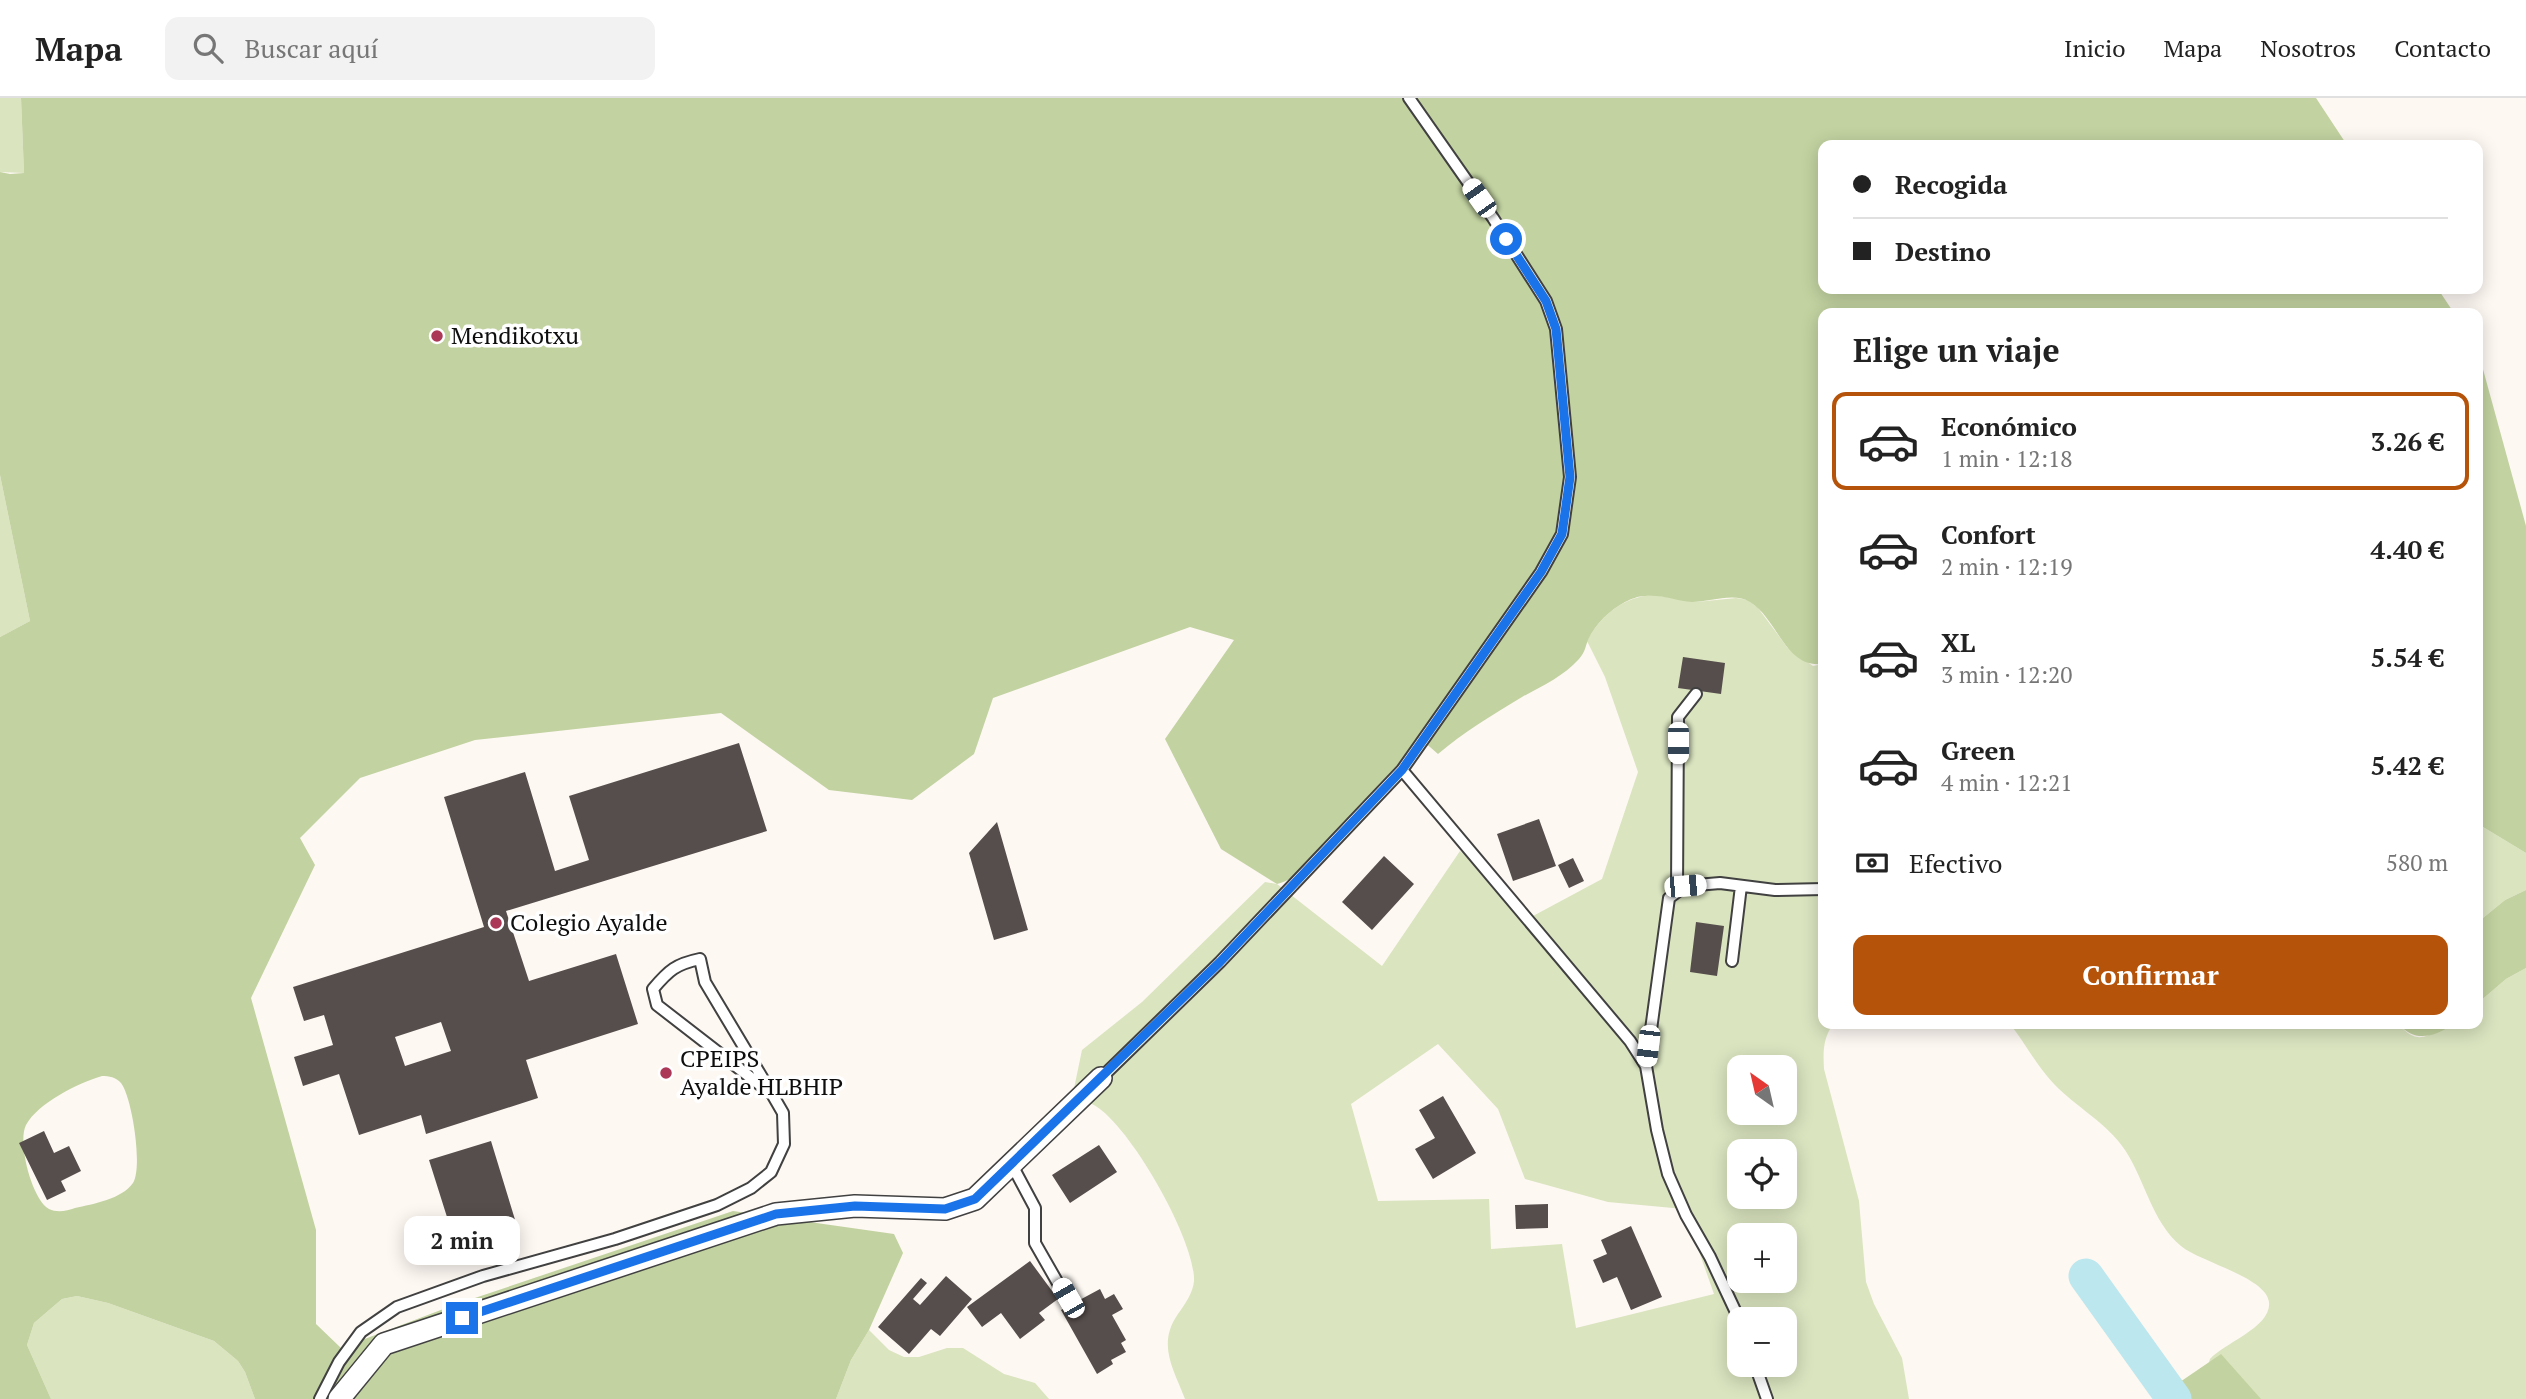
<!DOCTYPE html>
<html lang="es">
<meta charset="utf-8">
<style>
:root{--surface:#fff;--page:#f2f2f2;--text:#222;--muted:#767676;--line:#e0e0e0;--accent:#b45309}
body{margin:0;font-family:"PT Serif",serif;background:var(--page);color:var(--text);height:100vh;display:flex;flex-direction:column;font-size:26px;white-space:nowrap}
*{box-sizing:border-box;margin:0}
p{font-size:23px;color:var(--muted)}
.icon{flex:none;width:38px;height:38px;fill:none;stroke:currentColor;stroke-width:2;stroke-linecap:round;stroke-linejoin:round}
.map{position:relative;flex:1;overflow:hidden}
.drawer{position:absolute;left:1818px;top:210px;width:665px;height:721px;display:flex;flex-direction:column;background:var(--surface);border-radius:14px;box-shadow:0 4px 18px #0003}
.drawer>*{flex:none}
.top-card{position:absolute;left:1818px;top:42px;width:665px;height:154px;border-radius:14px;box-shadow:0 4px 18px #0003;display:grid;align-content:center;height:154px;padding:0 35px;background:var(--surface)}
.needle{width:46px;rotate:326deg}
.buttons{position:absolute;left:1727px;top:957px;display:grid;gap:14px}
.buttons a{display:grid;place-items:center;width:70px;height:70px;border-radius:14px;background:var(--surface);box-shadow:0 4px 18px #0003;font-size:35px}
.end{position:absolute;width:32px;height:32px;margin:-16px;border:9px solid #1a73e8;background:#fff;box-shadow:0 0 0 4px #fff}
.from{border-radius:50%}
.bubble{position:absolute;height:49px;border-radius:14px;background:var(--surface);box-shadow:0 4px 18px #0003;font-size:23px;font-weight:700;line-height:49px;text-align:center}
.car{position:absolute;width:21px;height:42px;margin:-21px -10px;border-radius:9px;box-shadow:0 0 5px 2px #0007;background:linear-gradient(#fff 24%,#345 0 40%,#fff 0 76%,#345 0 86%,#fff 0)}
.top-card b{display:flex;align-items:center;gap:24px;height:66px;font-size:26px}
.top-card b+b{border-top:2px solid var(--line)}
.top-card i{width:18px;height:18px;background:var(--text)}
ul{padding:0;list-style:none}
li{display:flex;align-items:center;gap:21px;height:98px;margin:0 14px 10px;padding:0 21px;border:4px solid transparent;border-radius:14px}
li div{flex:1}
li b{display:block;font-size:26px}
li em{font-style:normal;font-weight:700}
li.selected{border-color:var(--accent)}
li>.icon{width:63px;height:63px;stroke-width:1.5}
h2{padding:0 35px;font-size:32px;line-height:84px}
.pay{display:flex;align-items:center;gap:18px;height:77px;padding:0 35px;font-size:26px}
.pay p{margin-inline-start:auto}
.button{display:flex;gap:14px;margin-top:auto;padding:14px 35px}
.button a{flex:1;height:80px;border-radius:14px;background:var(--accent);color:#fff;font-size:28px;font-weight:700;line-height:80px;text-align:center}
header{display:flex;align-items:center;gap:42px;box-sizing:border-box;height:98px;padding:0 35px;background:var(--surface);border-bottom:2px solid var(--line)}
header strong{font-size:33px}
nav{display:flex;gap:38px;margin-inline-start:auto;font-size:24px}
.search{width:490px;height:63px;background:var(--page);display:flex;align-items:center;gap:18px;box-sizing:border-box;padding:0 24px;border-radius:14px;color:var(--muted);font-size:26px}
.map>svg:first-child{display:block}
.green{fill:#dae4bf;fill-rule:evenodd}
.forest{fill:#c2d2a0;fill-rule:evenodd}
.lines{fill:none;stroke-linecap:round;stroke-linejoin:round}
.river{stroke:#bce7ee;stroke-width:35}
.building{fill:#564e4c;fill-rule:evenodd}
.lane-casing{stroke:#414141;stroke-width:14}
.street-casing{stroke:#414141;stroke-width:24}
.lane{stroke:#fff;stroke-width:10}
.street{stroke:#fff;stroke-width:21}
.route{stroke:#1a73e8;stroke-width:9}
.poi-dot{fill:#ac3858;stroke:#fff;stroke-width:2.5}
.labels{text-anchor:middle;stroke-width:7;stroke-linejoin:round;paint-order:stroke}
.poi-label{font-size:24px;fill:#0e0e0e;stroke:#fff;text-anchor:start}
</style>
<header>
<strong>Mapa</strong>
<div class="search"><svg class="icon" aria-label="search" viewBox="0 0 24 24"><circle cx="10" cy="10" r="6"/><path d="M15 15l6 6"/></svg>Buscar aquí</div>
<nav><a>Inicio</a><a>Mapa</a><a>Nosotros</a><a>Contacto</a></nav>
</header>
<div class="map">
<svg width="2526" height="1301" viewBox="0 0 2526 1301">
<rect width="100%" height="100%" fill="#fdf8f2"/>
<path class="green" d="M0,0H21L24,75L0,74Z
M0,377L30,523L0,539Z
M1654,497L1696,504L1736,500L1748,502L1758,510L1787,549L1813,568L1823,566L1824,926H1833C1823,941 1823,953 1824,971L1859,1103L1866,1184L1874,1206L1902,1260L1909,1301H1185C1173,1270 1157,1246 1178,1216C1185,1206 1193,1195 1194,1183C1196,1143 1128,1023 1092,1006C1085,1003 1078,1005 1071,1005L1082,952L1142,904L1265,784L1277,786L1382,868L1460,753L1533,818L1602,781L1638,674L1605,579L1587,543C1601,517 1624,498 1654,497ZM1438,946L1498,1011L1525,1081L1608,1104L1684,1111L1714,1196L1576,1230L1562,1146L1491,1151L1489,1101L1378,1103L1351,1006ZM1740,970H1785V1015H1740ZM1740,1054H1785V1099H1740ZM1740,1138H1785V1183H1740ZM1740,1222H1785V1267H1740Z
M2478,726L2526,755V792L2505,802L2478,824Z
M2526,870V1301H2229L2209,1264L2210,1261C2224,1245 2272,1229 2269,1204C2266,1179 2200,1164 2181,1148C2152,1124 2145,1082 2125,1052C2107,1025 2076,1009 2054,986C2037,968 2025,945 2010,926H2399C2420,953 2433,931 2455,926C2462,924 2471,926 2478,926V905L2506,881Z
M77,1198L108,1205L214,1243L238,1263L245,1274L255,1301H51L27,1247L34,1225L62,1201Z
M869,1232L889,1252L904,1259H919L947,1250H963L1004,1276L1035,1285L1049,1301H836L851,1262Z"/>
<path class="forest" d="M21,0H2316L2347,47H1824V191H2438L2454,215H1824L1823,566C1785,571 1778,521 1750,504C1734,494 1710,504 1692,504C1677,503 1661,496 1645,498C1638,498 1631,501 1625,504C1609,513 1596,525 1588,542C1585,550 1585,554 1579,561C1564,578 1542,588 1522,599C1492,617 1464,634 1438,656L1422,642C1409,655 1396,668 1384,682C1359,712 1315,777 1277,786L1221,751L1165,641L1234,542L1190,529L993,600L974,656L912,702L829,692L721,615L475,642L360,680L300,740L315,767L251,900L316,1132V1226L341,1250L454,1207L733,1113L894,1136L903,1155L869,1232L851,1262L836,1301H255L245,1274L238,1263L214,1243L108,1205L77,1198L62,1201L34,1225L27,1247L51,1301H0V539L30,523L0,377V74L10,76L24,75ZM102,978C109,978 116,979 121,985C132,999 143,1069 133,1085C122,1101 93,1106 75,1110C67,1113 57,1115 49,1111C32,1102 17,1044 26,1027C38,1005 78,985 102,978Z
M2478,253L2526,428V755L2478,726Z
M2526,792V870L2506,881L2478,905V824L2505,802Z
M2399,926H2453C2435,939 2414,945 2399,926Z
M2221,1256L2261,1301H2155Z"/>
<g class="lines">
<path class="river" d="M2086,1178L2174,1301"/>
</g>
<path class="building" d="M1683,559L1725,565L1721,596L1678,590Z
M739,645L767,733L506,813L529,883L616,856L638,926L526,962L538,1000L426,1036L421,1017L359,1037L339,976L303,988L294,959L333,947L324,917L304,923L293,889L484,829L444,699L525,674L555,773L589,762L569,698ZM441,924L451,953L405,968L395,939Z
M1539,721L1556,768L1513,783L1497,736Z
M997,724L1028,832L994,842L969,755Z
M1384,758L1414,786L1372,832L1342,804Z
M1573,760L1584,783L1569,790L1558,767Z
M1696,824L1724,828L1717,878L1690,874Z
M1443,998L1476,1055L1433,1081L1415,1051L1435,1040L1419,1012Z
M44,1033L54,1055L69,1048L81,1073L61,1083L66,1093L47,1102L19,1045Z
M491,1043L520,1138L459,1157L429,1062Z
M1099,1047L1117,1074L1070,1105L1052,1077Z
M1548,1106V1130L1516,1131L1515,1107Z
M1631,1128L1662,1199L1631,1212L1617,1179L1603,1185L1593,1162L1607,1156L1601,1142Z
M1030,1163L1058,1201L1039,1215L1045,1222L1020,1241L1001,1215L982,1229L967,1209Z
M946,1178L972,1201L940,1238L931,1231L909,1256L878,1229L921,1180L927,1185L913,1201L920,1207Z
M1100,1191L1105,1201L1114,1196L1123,1211L1112,1217L1126,1242L1121,1245L1126,1254L1111,1262L1113,1266L1097,1276L1061,1212Z"/>
<g class="lines">
<g class="lane-casing">
<path id="lane" d="M1402,672L1630,943L1646,968L1657,1032L1668,1076L1686,1117L1710,1159L1740,1223
M1677,794L1678,619L1696,596
M1732,863L1741,788
M1646,968L1669,800L1685,788L1720,785L1775,792L1824,791
M1101,980L1220,864L1402,672L1541,474L1562,436L1570,379L1556,231L1546,203L1493,120L1409,0
M1012,1067L1035,1110V1145L1067,1201
M1755,1267L1767,1301
M320,1301L339,1264L361,1234L397,1209L483,1178L615,1141L717,1107L751,1090L771,1074L784,1046L783,1015L772,996L705,884L700,861C676,866 669,872 653,891L657,907L772,996"/>
</g>
<g class="street-casing">
<path id="street" d="M339,1301L384,1246L776,1116L855,1108L945,1111L975,1101L1101,980"/>
</g>
<use href="#lane" class="lane"/>
<use href="#street" class="street"/>
</g>
<g class="lines">
<path class="route" d="M462,1220L776,1116L855,1108L945,1111L975,1101L1220,864L1402,672L1541,474L1562,436L1570,379L1556,231L1546,203L1506,141"/>
</g>
<g class="poi-dot">
<circle cx="437" cy="238" r="7"/>
<circle cx="496" cy="825" r="7"/>
<circle cx="666" cy="975" r="7"/>
</g>
<g class="labels">
<g class="poi-label">
<text x="451" y="246">Mendikotxu</text>
<text x="510" y="833">Colegio Ayalde</text>
<text x="680" y="969">CPEIPS<tspan x="680" dy="28">Ayalde HLBHIP</tspan></text>
</g>
</g>
</svg>
<div class="buttons">
<a><svg class="needle" viewBox="-14 -14 28 28"><path d="M0-13l5 13h-10z" fill="#e53935"/><path d="M0 13l5-13h-10z" fill="#767676"/></svg></a>
<a><svg class="icon" aria-label="locate" viewBox="0 0 24 24"><circle cx="12" cy="12" r="6"/><path d="M12 2v4M12 18v4M2 12h4M18 12h4"/></svg></a>
<a>+</a>
<a>−</a>
</div>
<i class="end from" style="left:1506px;top:141px"></i>
<i class="end" style="left:462px;top:1220px"></i>
<div class="bubble" style="left:404px;top:1118px;width:116px">2 min</div>
<i class="car" style="left:1479px;top:100px;rotate:325deg"></i>
<i class="car" style="left:1678px;top:645px;rotate:180deg"></i>
<i class="car" style="left:1685px;top:788px;rotate:85deg"></i>
<i class="car" style="left:1648px;top:948px;rotate:187deg"></i>
<i class="car" style="left:1068px;top:1200px;rotate:330deg"></i>
<div class="top-card">
<b><i class="from"></i>Recogida</b>
<b><i></i>Destino</b>
</div>
<section class="drawer">
<h2>Elige un viaje</h2>
<ul>
<li class="selected"><svg class="icon" aria-label="car" viewBox="0 0 24 24"><path d="M5 17H2v-5l4-1 3-4h7l3 4 3 1v5h-3M9 17h6M6 11h13"/><circle cx="7" cy="17" r="2"/><circle cx="17" cy="17" r="2"/></svg><div><b>Económico</b><p>1 min · 12:18</p></div><em>3.26 €</em></li>
<li><svg class="icon" aria-label="car" viewBox="0 0 24 24"><path d="M5 17H2v-5l4-1 3-4h7l3 4 3 1v5h-3M9 17h6M6 11h13"/><circle cx="7" cy="17" r="2"/><circle cx="17" cy="17" r="2"/></svg><div><b>Confort</b><p>2 min · 12:19</p></div><em>4.40 €</em></li>
<li><svg class="icon" aria-label="car" viewBox="0 0 24 24"><path d="M5 17H2v-5l4-1 3-4h7l3 4 3 1v5h-3M9 17h6M6 11h13"/><circle cx="7" cy="17" r="2"/><circle cx="17" cy="17" r="2"/></svg><div><b>XL</b><p>3 min · 12:20</p></div><em>5.54 €</em></li>
<li><svg class="icon" aria-label="car" viewBox="0 0 24 24"><path d="M5 17H2v-5l4-1 3-4h7l3 4 3 1v5h-3M9 17h6M6 11h13"/><circle cx="7" cy="17" r="2"/><circle cx="17" cy="17" r="2"/></svg><div><b>Green</b><p>4 min · 12:21</p></div><em>5.42 €</em></li>
</ul>
<div class="pay"><svg class="icon" aria-label="cash" viewBox="0 0 24 24"><path d="M3 7h18v10H3z"/><circle cx="12" cy="12" r="2"/></svg>Efectivo<p>580 m</p></div>
<div class="button"><a>Confirmar</a></div>
</section>
</div>
